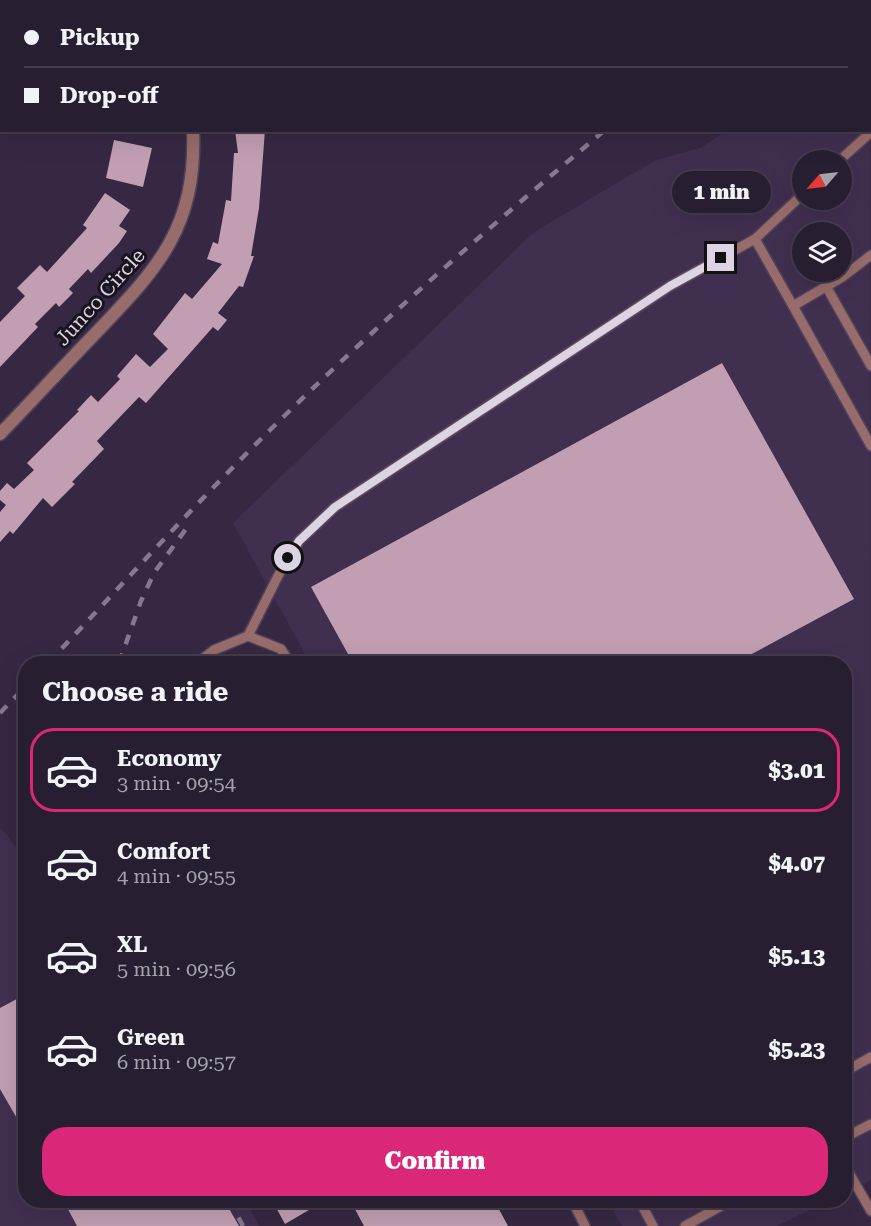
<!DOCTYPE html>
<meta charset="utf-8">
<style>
:root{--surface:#281e32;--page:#342b3e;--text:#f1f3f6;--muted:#a5a2ac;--line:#443c4d;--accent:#db2777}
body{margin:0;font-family:"Roboto Serif",serif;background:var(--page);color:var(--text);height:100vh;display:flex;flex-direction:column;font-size:22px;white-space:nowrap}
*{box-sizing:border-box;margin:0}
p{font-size:20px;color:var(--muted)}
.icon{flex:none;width:33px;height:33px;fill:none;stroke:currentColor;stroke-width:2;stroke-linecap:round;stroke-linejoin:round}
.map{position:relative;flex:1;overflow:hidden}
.side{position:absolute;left:18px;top:656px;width:834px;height:552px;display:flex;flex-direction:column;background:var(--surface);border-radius:24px;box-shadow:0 6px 24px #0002,0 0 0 2px var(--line)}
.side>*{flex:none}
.hud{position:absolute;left:0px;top:0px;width:872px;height:132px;box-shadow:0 6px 24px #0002,0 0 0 2px var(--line);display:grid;align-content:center;height:132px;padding:0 24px;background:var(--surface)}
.needle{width:39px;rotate:242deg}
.tools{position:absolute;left:792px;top:150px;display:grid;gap:12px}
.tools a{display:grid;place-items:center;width:60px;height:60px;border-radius:50%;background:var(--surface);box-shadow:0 6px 24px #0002,0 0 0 2px var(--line);font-size:30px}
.end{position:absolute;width:27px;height:27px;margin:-14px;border:8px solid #dcd3e4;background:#111;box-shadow:0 0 0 3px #111}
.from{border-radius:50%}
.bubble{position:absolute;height:42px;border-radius:21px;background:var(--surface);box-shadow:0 6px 24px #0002,0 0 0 2px var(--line);font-size:20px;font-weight:800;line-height:42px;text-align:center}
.hud b{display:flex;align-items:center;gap:21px;height:57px;font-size:22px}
.hud b+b{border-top:2px solid var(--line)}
.hud i{width:15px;height:15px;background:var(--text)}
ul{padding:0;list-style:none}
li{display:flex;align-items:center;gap:18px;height:84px;margin:0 12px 9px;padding:0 12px;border:3px solid transparent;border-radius:24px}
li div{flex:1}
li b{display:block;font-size:22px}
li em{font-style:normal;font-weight:800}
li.current{border-color:var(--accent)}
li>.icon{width:54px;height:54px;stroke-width:1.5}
h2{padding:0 24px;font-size:27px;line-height:72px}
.cta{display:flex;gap:12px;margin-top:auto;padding:12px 24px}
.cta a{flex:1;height:69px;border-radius:24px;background:var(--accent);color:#fff;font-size:24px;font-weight:800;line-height:69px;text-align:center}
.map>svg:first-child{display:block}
.built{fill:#412f50;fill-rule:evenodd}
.building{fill:#c19eb2}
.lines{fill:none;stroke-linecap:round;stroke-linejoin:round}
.lane-casing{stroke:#51435c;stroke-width:12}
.street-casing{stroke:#51435c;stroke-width:15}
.lane{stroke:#986c6b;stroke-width:9}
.street{stroke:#986c6b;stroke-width:12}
.rail{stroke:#85798f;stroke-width:4.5;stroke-dasharray:10 10;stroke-linecap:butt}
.route{stroke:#dcd3e4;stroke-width:8}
.labels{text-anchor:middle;stroke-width:6;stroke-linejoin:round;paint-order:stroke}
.street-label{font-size:20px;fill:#dcd3e4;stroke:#1a1420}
</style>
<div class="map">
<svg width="871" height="1226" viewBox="0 0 871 1226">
<rect width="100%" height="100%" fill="#362842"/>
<path class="built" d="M870,32L871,1180L845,1193L844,663H310L233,523L534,232L656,160L700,148L726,131L870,130ZM802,160H842V200H802ZM802,232H842V272H802Z
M0,827L17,848H25L26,1200H245L259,1226H0Z
M607,1200H830L777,1226H622Z"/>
<path class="building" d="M235,130H265L259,208L251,256H254L243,287L239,286L218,313L227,320L218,331L213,327L146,403L139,397L97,441L104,449L72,482L75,484L52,507L43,498L13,534L10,531L0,542V512L6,505L0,500V491L7,483L14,489L34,470L27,463L79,411L77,410L91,395L98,402L120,379L117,376L136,354L150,367L168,349L153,334L185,293L192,299L222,264L207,259L213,242L218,244L226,200L231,201L234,153H238Z
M114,140L152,148L143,187L106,178Z
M105,193L130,210L119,226L127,231L119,243L91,273L88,269L69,289L73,293L59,307L56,303L35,324L38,327L0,367V322L25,296L17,288L40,265L47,272L87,228L83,225Z
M722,363L854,599L735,663H353L311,587Z
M26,994V1134L0,1089V1008Z
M63,1200H224L239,1226H77Z
M272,1200H326L285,1224Z
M350,1200H494L508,1226H364Z"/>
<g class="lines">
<g class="lane-casing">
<path id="lane" d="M840,160L871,132
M871,255L844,276L793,306L871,446
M826,286L871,366
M793,306L755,239L802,195
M248,636L278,576L299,541L335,507L670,286L755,239
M197,663L214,650L248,636L281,649L290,663
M844,1072L871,1057
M844,1138L871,1124
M844,1164L871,1211
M572,1200L585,1226
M639,1200L653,1226
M685,1226L732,1200"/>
</g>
<g class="street-casing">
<path id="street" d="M0,60H2
M0,434C31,402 61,369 92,337C156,270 197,230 193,130"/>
</g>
<use href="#lane" class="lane"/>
<use href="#street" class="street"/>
<path class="rail" d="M766,2L768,0
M48,663C122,585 194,505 270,430C377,324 490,227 605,130
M119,663L141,601L154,573L191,522
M0,713L26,686
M229,1200L243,1226"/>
</g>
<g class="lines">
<path class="route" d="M288,558L299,541L335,507L670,286L721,258"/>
</g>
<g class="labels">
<g class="street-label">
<text transform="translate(100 297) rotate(-48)" y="7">Junco Circle</text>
</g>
</g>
</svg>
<div class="tools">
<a><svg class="needle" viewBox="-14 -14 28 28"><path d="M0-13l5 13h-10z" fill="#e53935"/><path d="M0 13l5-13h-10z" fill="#a5a2ac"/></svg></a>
<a><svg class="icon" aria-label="layers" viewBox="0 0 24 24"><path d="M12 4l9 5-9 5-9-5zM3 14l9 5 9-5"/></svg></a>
</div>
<i class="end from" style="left:288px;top:558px"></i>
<i class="end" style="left:721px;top:258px"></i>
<div class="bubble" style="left:672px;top:171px;width:99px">1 min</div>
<div class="hud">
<b><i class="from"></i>Pickup</b>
<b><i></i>Drop-off</b>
</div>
<section class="side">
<h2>Choose a ride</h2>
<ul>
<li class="current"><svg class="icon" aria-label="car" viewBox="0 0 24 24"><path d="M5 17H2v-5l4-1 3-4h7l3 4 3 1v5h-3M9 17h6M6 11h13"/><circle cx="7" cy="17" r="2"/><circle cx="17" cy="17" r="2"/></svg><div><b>Economy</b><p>3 min · 09:54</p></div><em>$3.01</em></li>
<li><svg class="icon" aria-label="car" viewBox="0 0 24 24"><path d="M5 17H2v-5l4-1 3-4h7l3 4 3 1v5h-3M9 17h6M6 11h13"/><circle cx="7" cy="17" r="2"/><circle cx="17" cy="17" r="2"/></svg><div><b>Comfort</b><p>4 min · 09:55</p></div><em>$4.07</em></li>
<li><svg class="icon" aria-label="car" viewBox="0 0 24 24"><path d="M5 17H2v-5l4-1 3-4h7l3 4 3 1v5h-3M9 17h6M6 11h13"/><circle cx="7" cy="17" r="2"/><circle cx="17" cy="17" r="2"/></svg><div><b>XL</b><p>5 min · 09:56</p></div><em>$5.13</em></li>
<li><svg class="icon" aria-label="car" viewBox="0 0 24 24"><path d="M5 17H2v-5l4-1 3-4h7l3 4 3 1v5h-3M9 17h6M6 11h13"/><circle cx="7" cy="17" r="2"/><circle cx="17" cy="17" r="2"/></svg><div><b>Green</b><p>6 min · 09:57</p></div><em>$5.23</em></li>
</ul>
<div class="cta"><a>Confirm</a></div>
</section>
</div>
